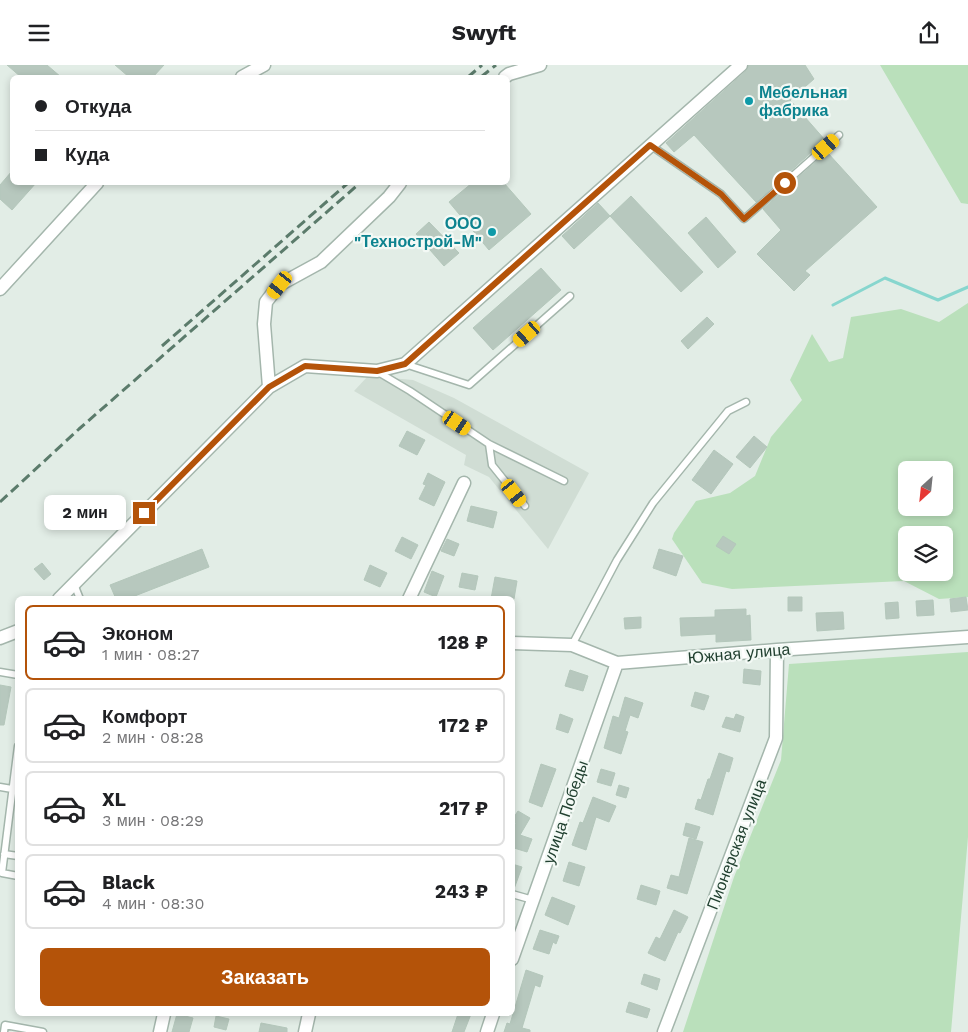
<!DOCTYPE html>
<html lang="ru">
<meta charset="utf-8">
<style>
:root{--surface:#fff;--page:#f6f6f6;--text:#202124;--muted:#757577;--line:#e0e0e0;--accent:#b45309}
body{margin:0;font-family:"Work Sans",sans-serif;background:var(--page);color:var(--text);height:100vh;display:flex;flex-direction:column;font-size:19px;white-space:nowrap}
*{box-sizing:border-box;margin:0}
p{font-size:16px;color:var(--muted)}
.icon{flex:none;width:28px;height:28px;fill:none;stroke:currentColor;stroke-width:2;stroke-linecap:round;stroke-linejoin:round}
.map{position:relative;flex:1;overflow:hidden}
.side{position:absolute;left:15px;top:531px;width:500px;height:420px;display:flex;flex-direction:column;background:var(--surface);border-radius:8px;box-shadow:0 2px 8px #0003}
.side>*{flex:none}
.top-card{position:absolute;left:10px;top:10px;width:500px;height:110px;border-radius:8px;box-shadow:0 2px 8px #0003;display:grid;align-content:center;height:110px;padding:0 25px;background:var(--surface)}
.needle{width:32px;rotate:207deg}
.controls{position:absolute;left:898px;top:396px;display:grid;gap:10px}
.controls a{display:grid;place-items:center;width:55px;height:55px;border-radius:8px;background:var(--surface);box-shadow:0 2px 8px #0003;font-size:25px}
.end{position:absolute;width:22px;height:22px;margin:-11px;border:6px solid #b45309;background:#fff;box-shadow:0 0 0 2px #fff}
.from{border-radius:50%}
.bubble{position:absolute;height:35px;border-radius:8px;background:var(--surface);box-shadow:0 2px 8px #0003;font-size:16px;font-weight:700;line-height:35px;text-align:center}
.car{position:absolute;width:15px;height:30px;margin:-15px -8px;border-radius:6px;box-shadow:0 0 4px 1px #0007;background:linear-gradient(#f5c518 24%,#345 0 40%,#f5c518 0 76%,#345 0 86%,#f5c518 0)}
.top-card b{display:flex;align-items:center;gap:18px;height:48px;font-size:19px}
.top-card b+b{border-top:1px solid var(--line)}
.top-card i{width:12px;height:12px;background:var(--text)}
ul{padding:9px 0 0;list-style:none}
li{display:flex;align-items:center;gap:15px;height:75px;margin:0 10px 8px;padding:0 15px;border:2px solid var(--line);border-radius:8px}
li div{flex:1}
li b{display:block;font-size:19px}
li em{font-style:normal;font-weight:700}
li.current{border-color:var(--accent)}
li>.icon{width:45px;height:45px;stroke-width:1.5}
.primary-button{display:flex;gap:10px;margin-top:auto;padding:10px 25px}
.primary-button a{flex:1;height:58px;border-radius:8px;background:var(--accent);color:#fff;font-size:20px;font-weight:700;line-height:58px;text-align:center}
header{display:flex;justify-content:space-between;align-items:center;height:65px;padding:0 25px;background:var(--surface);font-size:22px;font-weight:700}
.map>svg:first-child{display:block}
.built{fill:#d0ddd4}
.green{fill:#bae0bb;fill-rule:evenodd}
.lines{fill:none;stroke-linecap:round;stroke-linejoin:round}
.stream{stroke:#87d6ce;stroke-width:3}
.building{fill:#b7c8be;stroke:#b4c7bb}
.service-casing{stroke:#a4b6ac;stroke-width:9}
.minor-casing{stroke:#a4b6ac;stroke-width:15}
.service{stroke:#fff;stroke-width:6}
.minor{stroke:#fff;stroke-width:12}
.rail{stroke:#5b7b6b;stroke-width:3;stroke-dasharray:10 5;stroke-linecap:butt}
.route{stroke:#b45309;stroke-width:6}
.culture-dot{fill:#0f9aa8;stroke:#f3f9f5;stroke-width:2}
.labels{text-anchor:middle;stroke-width:4.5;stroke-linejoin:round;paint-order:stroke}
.culture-label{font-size:16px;font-weight:bold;fill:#0d838f;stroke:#f3f9f5;text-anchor:start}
.street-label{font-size:16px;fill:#214030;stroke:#f3f9f5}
</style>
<header><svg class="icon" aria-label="menu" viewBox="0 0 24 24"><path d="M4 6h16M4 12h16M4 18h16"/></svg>Swyft<svg class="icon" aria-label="share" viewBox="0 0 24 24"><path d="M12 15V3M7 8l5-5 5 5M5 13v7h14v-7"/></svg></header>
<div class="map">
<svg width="968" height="967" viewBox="0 0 968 967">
<rect width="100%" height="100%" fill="#e2ede6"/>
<path class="built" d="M368,311L413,315L454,333L589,408L548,484L489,412L464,400L466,390L354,326Z"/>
<path class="green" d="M880,0H968V139L961,138Z
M968,238V532L939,534L904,516L732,524L702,518L672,474L674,468L696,436L730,428L755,411L771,372L802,335L790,315L812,269L829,297L843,293L851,252L901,244L939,257ZM906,405H944V442H906ZM906,470H944V508H906Z
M968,587V772L951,967H683L734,812L781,695L789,599Z"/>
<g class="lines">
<path class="stream" d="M833,240L885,213L938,235L968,222"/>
</g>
<path class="building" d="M7,0H47L61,12H21Z
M115,0H164L153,12H129Z
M749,0H805L814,14L790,35L825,75L756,137L694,70L674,87L666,78L746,6Z
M827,87L877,142L805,206L810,210L794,226L757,189L781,165L763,144Z
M12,106V118H36L12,145L0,134V120Z
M472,118H504L531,149L489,185L449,137Z
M631,131L703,207L681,227L610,151Z
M598,138L610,151L574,184L562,171Z
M706,152L736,187L718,203L688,168Z
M429,157L459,188L444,201L416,169Z
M541,203L561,225L493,285L473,263Z
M707,252L714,259L688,284L681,276Z
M407,366L425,375L417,390L399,381Z
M754,371L767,382L750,403L736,392Z
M714,385L733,399L711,429L692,415Z
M428,408L445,417L434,441L419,434L426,420L423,419Z
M471,441L497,447L493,463L467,456Z
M723,471L736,479L729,489L716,481Z
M402,472L418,480L411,494L395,486Z
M447,474L459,479L454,491L441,486Z
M202,484L209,502L127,534H116L110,520Z
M659,484L683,491L676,511L653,503Z
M42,498L51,509L44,515L34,504Z
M370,500L387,508L380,522L364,515Z
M432,506L444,511L436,532L424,527Z
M462,508L478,511L475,525L459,522Z
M495,512L517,516L514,534H491Z
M788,532H802V546H788Z
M966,532L968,545L951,547L950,534Z
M933,535L934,550L917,551L916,536Z
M898,537L899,553L886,554L885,538Z
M746,544V551L750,550L751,575L716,577V569L681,571L680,553L715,552V545Z
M843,547L844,564L817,566L816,548Z
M641,552V563L625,564L624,553Z
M744,604L761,606L760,620L743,618Z
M570,605L588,611L583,626L565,621Z
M0,620L11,622L4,660H0Z
M695,627L709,631L704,645L691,641Z
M625,632L643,638L638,653L630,650L625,666L628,667L621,689L604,683L613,651L619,653Z
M560,649L573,654L568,668L556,664Z
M736,649L744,652L740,667L722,662L726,652L734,654Z
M719,688L733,693L729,707L726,706L713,750L695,744L698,734L701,735L708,714H710Z
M541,699L556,704L542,742L529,737Z
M601,704L615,708L611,721L597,717Z
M619,720L629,723L626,733L616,730Z
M593,732L616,741L609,757L596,752L586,785L572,780L580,757L583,758Z
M518,746L530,753L520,770L532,774L527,787L514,783L512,785V768L516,758L512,755Z
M686,758L700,762L696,774L683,770Z
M689,773L703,777L687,829L667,823L671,810L679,812Z
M569,797L585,802L579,821L563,816Z
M512,799L522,802L514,824H512Z
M641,820L660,826L656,840L637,834Z
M552,832L575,841L568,860L545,850Z
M674,845L688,852L680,868L678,867L665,896L648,888L656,872L660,874Z
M540,865L559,871L556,879L553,877L549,889L533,884Z
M526,905L543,911L540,922L535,920L522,963L530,965V967H504L507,958L510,959Z
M644,909L660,914L657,925L641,919Z
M629,937L650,944L647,953L626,947Z
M177,949L193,953L189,967H172Z
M458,949H471L464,967H452Z
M216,951L229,954L226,965L214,962Z
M261,958L287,963V967H259Z"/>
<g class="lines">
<g class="service-casing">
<path id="service" d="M650,80L721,129L744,154L839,70
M405,299L469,320L570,231
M378,307L410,326L489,379L564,416
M489,379L492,400L525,441
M74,519L80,534
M572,580L617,495L653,438L728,346L746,337
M0,607L18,610
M18,681L2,808L18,811
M0,722L12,724
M4,789L18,791
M512,829L533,835
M4,967L5,960L43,967"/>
</g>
<g class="minor-casing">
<path id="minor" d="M242,12L264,0
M505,12L509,9L540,0
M0,224L97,118
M269,322L264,259L266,237L279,220L321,197L389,132L400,118
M59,534L269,322L305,301L377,306L405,299L741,0
M409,534L464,418
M0,573L18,566
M512,578L572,580L617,598L777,585L968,572
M512,894L617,598
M160,967L164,949
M305,967L309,949
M487,967L493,949
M664,967L776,673L777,585"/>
</g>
<use href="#service" class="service"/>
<use href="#minor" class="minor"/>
<path class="rail" d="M468,12L482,0
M481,12L496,0
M162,281L348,118
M0,437L79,364L360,118"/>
</g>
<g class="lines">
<path class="route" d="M144,448L269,322L305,301L377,306L405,299L650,80L721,129L744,154L785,118"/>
</g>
<g class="culture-dot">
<circle cx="749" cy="36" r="5"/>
<circle cx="492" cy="167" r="5"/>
</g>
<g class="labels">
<g class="culture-label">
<text x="759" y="33">Мебельная<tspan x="759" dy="18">фабрика</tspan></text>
<text x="482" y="164" text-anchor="end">ООО<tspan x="482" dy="18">"Технострой-М"</tspan></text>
</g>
<g class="street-label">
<text transform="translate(739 588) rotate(-5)" y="6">Южная улица</text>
<text transform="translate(565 747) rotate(-71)" y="6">улица Победы</text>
<text transform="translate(736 779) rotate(-69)" y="6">Пионерская улица</text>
</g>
</g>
</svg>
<div class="controls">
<a><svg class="needle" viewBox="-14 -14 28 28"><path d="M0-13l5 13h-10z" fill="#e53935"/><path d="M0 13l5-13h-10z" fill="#757577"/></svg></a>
<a><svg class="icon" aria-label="layers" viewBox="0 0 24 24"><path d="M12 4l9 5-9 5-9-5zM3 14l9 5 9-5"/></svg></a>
</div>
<i class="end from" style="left:785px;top:118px"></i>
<i class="end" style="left:144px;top:448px"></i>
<div class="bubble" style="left:44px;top:430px;width:82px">2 мин</div>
<i class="car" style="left:826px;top:82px;rotate:49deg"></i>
<i class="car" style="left:280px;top:220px;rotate:218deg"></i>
<i class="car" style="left:527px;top:269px;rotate:229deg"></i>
<i class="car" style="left:457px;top:358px;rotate:124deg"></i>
<i class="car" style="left:514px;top:428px;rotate:142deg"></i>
<div class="top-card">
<b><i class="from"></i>Откуда</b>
<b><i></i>Куда</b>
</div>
<section class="side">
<ul>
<li class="current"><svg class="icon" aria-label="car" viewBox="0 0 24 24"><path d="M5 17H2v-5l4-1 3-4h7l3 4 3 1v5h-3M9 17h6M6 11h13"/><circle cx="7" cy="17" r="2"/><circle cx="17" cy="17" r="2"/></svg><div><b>Эконом</b><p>1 мин · 08:27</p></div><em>128 ₽</em></li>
<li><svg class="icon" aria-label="car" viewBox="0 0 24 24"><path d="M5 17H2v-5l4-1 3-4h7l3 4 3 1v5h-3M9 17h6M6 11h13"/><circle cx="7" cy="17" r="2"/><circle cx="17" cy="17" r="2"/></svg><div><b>Комфорт</b><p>2 мин · 08:28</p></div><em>172 ₽</em></li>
<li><svg class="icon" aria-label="car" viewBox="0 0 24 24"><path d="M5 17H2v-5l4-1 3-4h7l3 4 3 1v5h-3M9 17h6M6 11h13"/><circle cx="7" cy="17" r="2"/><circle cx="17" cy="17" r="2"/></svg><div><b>XL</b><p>3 мин · 08:29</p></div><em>217 ₽</em></li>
<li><svg class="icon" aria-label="car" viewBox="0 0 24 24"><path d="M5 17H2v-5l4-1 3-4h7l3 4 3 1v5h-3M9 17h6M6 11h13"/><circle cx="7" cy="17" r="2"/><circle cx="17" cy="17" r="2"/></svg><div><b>Black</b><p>4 мин · 08:30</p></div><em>243 ₽</em></li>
</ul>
<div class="primary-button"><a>Заказать</a></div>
</section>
</div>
